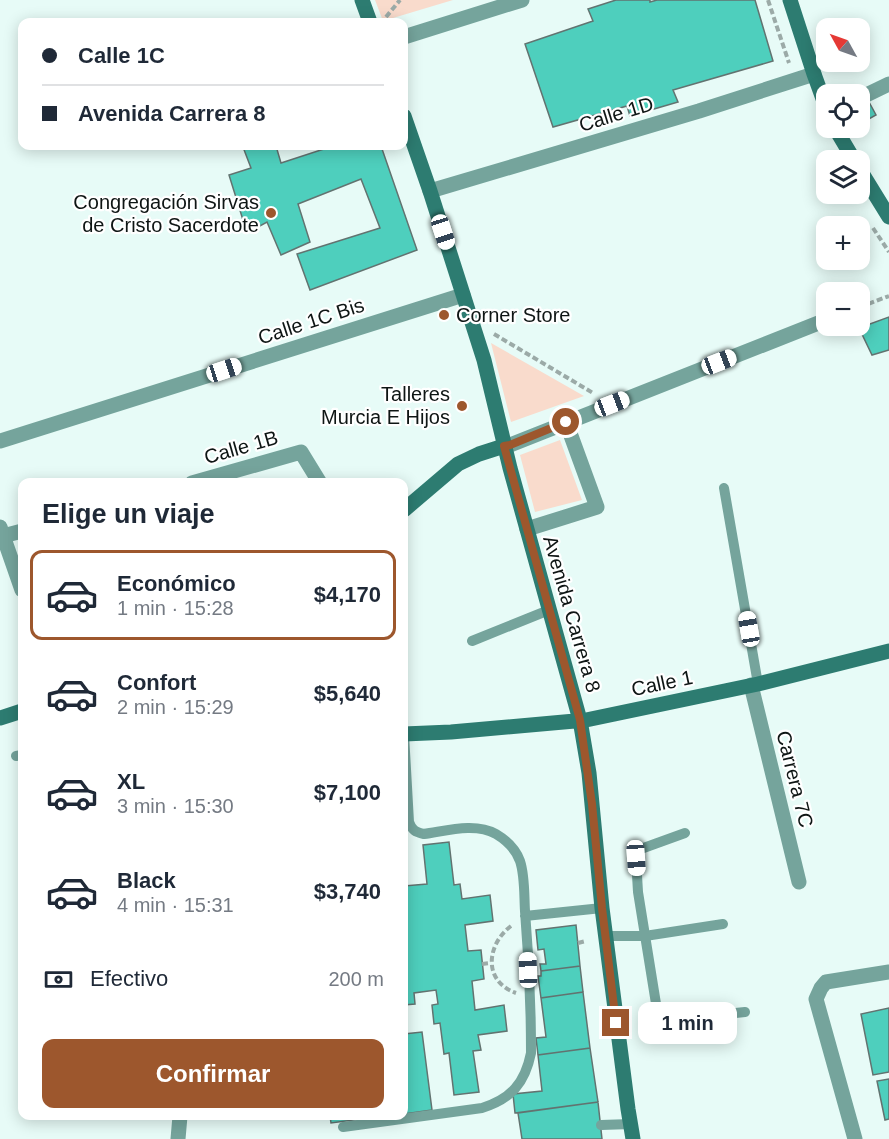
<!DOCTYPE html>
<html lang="es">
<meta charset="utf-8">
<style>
:root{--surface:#fff;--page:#f6f6f7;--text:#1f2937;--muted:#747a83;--line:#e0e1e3;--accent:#9d572d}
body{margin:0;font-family:Arial,sans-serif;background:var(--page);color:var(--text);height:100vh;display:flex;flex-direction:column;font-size:22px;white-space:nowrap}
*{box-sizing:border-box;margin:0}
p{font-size:20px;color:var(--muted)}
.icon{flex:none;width:33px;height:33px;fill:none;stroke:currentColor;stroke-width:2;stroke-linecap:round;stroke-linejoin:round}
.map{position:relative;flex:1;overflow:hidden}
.side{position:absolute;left:18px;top:478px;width:390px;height:642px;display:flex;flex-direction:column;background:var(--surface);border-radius:12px;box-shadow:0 3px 15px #0003}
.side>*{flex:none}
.top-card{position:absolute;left:18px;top:18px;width:390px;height:132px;border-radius:12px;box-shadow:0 3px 15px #0003;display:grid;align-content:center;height:132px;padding:0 24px;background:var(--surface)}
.needle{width:39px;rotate:310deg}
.fabs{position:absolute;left:816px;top:18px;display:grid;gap:12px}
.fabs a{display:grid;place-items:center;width:54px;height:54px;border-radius:12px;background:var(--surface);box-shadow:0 3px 15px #0003;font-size:30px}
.end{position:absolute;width:27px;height:27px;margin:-14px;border:8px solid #9d572d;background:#fff;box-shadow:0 0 0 3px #fff}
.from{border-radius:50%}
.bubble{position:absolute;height:42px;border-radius:12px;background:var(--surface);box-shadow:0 3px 15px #0003;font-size:20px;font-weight:800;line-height:42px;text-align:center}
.car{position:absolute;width:18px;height:36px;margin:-18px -9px;border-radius:8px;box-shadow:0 0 4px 2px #0007;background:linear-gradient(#fff 24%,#345 0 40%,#fff 0 76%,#345 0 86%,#fff 0)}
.top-card b{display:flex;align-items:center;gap:21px;height:57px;font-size:22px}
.top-card b+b{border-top:2px solid var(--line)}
.top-card i{width:15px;height:15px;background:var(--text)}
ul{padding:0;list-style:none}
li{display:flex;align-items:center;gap:18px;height:90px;margin:0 12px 9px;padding:0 12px;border:3px solid transparent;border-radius:12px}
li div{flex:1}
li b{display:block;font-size:22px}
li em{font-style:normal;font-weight:800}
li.current{border-color:var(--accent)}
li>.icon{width:54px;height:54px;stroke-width:1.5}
h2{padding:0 24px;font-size:27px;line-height:72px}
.pay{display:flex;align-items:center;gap:15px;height:66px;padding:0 24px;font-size:22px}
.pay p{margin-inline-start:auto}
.action{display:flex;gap:12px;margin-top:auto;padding:12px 24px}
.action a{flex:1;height:69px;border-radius:12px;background:var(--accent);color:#fff;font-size:24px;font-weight:800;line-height:69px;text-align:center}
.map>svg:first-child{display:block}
.green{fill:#f9dbcc}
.building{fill:#4ecfbd;stroke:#627370;stroke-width:1.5}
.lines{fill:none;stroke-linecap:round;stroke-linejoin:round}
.path{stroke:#9baaa7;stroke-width:4;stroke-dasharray:6 3;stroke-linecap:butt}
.lane{stroke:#75a49c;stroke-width:10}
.street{stroke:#75a49c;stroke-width:15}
.secondary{stroke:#2d7c71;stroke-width:15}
.route{stroke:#9d572d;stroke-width:8}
.poi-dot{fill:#9d572d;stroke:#fff;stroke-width:2}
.labels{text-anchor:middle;stroke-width:4.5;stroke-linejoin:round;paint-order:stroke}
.street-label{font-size:20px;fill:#0e1514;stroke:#fff}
.poi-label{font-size:20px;fill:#0e1514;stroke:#fff;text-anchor:end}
</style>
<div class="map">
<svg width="889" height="1139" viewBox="0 0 889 1139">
<rect width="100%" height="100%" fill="#e7fbf7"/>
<path class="green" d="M375,0H453L383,21Z
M491,343L584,396L511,422Z
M560,440L582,500L535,512L520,455Z"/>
<path class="building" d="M616,0H650V2L657,0H755L773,61L673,90L678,102L630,116L627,106L553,127L525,44L593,21L588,9Z
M869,102L876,115L860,124V107Z
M248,146H276L281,163L333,146H381L417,250L310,290L297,254L380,228L361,179L298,204L310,242L281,255L267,222L247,233L229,175L251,168L243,147Z
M889,317V350L872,355L859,328Z
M449,842L454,885L460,884L462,899L490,895L493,921L465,925L468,951L481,950L484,979L472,981L475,1010L504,1005L507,1031L478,1035L481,1050L473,1051L479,1092L454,1095L449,1053L444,1054L440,1023L434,1024L432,1005L438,1004L436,990L414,993L415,1004L404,1005V882V886L427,884L423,845Z
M576,925L580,966L541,971L540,964H546L544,949L538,950L536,930Z
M580,966L583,992L541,998L538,976H541V971Z
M583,992L590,1048L538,1055L536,1038L546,1037L541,998Z
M889,1008V1072L873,1075L861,1014Z
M422,1032L432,1110L404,1114V1034Z
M590,1048L598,1102L515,1113L513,1094L542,1091L538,1055Z
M889,1079V1119L885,1120L877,1081Z
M598,1102L602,1139H522L518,1113Z
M330,1116H384L331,1123Z"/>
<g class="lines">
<path class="path" d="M768,0L789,63
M386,17L400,0
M873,228L889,252
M860,307L889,296
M494,334L593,393
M511,926C487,944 482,981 516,993
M578,943L586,941
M482,964L491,963"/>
<path class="lane" d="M724,488L758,684
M472,641L549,610
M16,756L22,755
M685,833L638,850L636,858L638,892L658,1016L669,1020L745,1012
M525,916L602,908
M605,936H645L723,924
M601,1125L631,1124
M343,1127L482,1108C511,1099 525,1083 531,1053C531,1006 529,958 525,911C524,895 525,876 520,861C516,850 506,840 496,834C475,822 446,831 424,834C415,832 412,830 409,822L404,734"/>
<path class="street" d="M404,37L522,0
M860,98L889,84
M430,191L699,111L814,74
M0,441L463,295
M504,446L510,445L826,320
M192,483L301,452L320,483
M0,527L22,590
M527,529L597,507L566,422
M3,536L22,531
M751,685L799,882
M178,1139L180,1116
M855,1139L816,999L821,988L826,982L889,972"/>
<path class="secondary" d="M362,0L370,22
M790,0L814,74L826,107
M404,116L430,191L484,360L510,468L580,720L589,773L602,908L628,1109L633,1139
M835,128L854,160
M860,170L889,217
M404,510L458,464L479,454L504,446
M0,718L22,711
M404,734L451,732L586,720L758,684L889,651"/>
</g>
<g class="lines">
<path class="route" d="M566,422L510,445L504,446L580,720L592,804L602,908L616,1023"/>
</g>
<g class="poi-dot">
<circle cx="271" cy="213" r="6"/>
<circle cx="444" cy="315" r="6"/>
<circle cx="462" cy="406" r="6"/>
</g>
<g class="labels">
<g class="street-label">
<text transform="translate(616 114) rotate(-17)" y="7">Calle 1D</text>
<text transform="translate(311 321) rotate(-18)" y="7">Calle 1C Bis</text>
<text transform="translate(241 447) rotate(-16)" y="7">Calle 1B</text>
<text transform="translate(572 614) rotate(74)" y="7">Avenida Carrera 8</text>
<text transform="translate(662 683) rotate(-12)" y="7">Calle 1</text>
<text transform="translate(795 779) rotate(76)" y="7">Carrera 7C</text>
</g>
<g class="poi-label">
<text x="259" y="209">Congregación Sirvas<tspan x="259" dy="23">de Cristo Sacerdote</tspan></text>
<text x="456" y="322" text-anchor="start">Corner Store</text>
<text x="450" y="401">Talleres<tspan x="450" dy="23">Murcia E Hijos</tspan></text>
</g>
</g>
</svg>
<div class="fabs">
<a><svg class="needle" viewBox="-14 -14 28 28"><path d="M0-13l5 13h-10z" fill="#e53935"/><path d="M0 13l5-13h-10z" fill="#747a83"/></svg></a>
<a><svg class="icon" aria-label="locate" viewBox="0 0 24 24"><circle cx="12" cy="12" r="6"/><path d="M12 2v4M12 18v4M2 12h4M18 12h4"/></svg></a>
<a><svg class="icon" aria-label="layers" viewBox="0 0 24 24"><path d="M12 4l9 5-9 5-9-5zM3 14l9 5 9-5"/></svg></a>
<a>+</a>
<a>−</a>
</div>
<i class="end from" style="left:566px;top:422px"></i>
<i class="end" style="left:616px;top:1023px"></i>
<div class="bubble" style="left:638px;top:1002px;width:99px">1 min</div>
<i class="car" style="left:443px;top:232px;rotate:162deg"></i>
<i class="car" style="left:719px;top:362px;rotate:69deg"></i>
<i class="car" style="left:224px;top:370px;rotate:72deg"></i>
<i class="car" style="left:612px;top:404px;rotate:69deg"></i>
<i class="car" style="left:749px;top:629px;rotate:350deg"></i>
<i class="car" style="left:636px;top:858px;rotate:176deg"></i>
<i class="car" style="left:528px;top:970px;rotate:358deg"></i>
<div class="top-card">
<b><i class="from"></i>Calle 1C</b>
<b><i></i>Avenida Carrera 8</b>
</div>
<section class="side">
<h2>Elige un viaje</h2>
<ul>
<li class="current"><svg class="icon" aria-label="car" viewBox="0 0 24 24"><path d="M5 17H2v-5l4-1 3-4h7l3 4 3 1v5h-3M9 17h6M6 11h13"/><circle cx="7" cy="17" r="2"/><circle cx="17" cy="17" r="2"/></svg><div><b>Económico</b><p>1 min · 15:28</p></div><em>$4,170</em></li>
<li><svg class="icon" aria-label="car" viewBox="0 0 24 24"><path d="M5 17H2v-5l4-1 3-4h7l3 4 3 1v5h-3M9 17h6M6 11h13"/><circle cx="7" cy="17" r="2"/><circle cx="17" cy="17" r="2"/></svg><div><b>Confort</b><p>2 min · 15:29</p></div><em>$5,640</em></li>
<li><svg class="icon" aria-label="car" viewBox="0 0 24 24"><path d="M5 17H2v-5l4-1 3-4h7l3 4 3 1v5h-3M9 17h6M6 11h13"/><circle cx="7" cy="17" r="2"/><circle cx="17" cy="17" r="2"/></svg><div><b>XL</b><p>3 min · 15:30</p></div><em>$7,100</em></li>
<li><svg class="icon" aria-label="car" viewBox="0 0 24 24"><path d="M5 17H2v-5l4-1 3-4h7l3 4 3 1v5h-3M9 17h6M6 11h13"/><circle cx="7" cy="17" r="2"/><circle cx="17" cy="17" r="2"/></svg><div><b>Black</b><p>4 min · 15:31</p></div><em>$3,740</em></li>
</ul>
<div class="pay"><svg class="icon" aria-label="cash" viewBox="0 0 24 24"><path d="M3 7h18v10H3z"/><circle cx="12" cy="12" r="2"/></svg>Efectivo<p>200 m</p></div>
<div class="action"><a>Confirmar</a></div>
</section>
</div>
